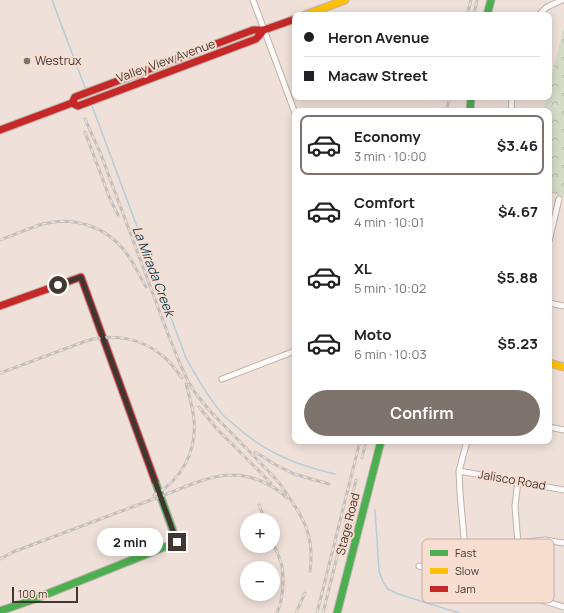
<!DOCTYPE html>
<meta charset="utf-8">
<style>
:root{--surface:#fff;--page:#f2f2f2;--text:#202124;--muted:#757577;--line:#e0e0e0;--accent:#7e726c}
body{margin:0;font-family:Manrope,sans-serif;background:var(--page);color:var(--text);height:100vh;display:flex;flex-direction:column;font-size:15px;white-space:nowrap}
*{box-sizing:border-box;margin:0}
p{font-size:13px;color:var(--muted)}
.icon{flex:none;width:22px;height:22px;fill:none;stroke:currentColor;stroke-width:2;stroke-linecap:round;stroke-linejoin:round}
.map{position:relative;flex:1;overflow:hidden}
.sheet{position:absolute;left:292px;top:108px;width:260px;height:336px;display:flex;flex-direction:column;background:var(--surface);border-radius:8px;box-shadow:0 2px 10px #0003}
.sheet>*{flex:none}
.top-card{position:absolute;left:292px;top:12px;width:260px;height:88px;border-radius:8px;box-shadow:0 2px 10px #0003;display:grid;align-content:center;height:88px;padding:0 12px;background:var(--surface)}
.fabs{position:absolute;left:240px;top:513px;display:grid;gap:8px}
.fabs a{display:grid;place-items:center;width:40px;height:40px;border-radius:50%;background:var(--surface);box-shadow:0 2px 10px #0003;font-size:20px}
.scale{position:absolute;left:12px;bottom:10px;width:66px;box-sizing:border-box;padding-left:4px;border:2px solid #413732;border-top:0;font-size:11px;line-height:14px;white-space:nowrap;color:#413732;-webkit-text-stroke:3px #f7ded1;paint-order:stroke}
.end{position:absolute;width:18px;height:18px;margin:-9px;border:5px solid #413732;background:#fff;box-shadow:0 0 0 2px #fff}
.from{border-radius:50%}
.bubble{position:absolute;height:28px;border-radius:14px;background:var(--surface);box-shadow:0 2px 10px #0003;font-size:13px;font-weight:700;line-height:28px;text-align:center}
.top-card b{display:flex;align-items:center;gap:14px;height:38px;font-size:15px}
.top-card b+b{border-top:1px solid var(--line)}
.top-card i{width:10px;height:10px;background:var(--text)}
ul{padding:7px 0 0;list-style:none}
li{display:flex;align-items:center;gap:12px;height:60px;margin:0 8px 6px;padding:0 4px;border:2px solid transparent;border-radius:8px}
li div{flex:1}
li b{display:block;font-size:15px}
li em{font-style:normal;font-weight:700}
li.current{border-color:var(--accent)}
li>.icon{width:36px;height:36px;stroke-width:1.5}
.action{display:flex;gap:8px;margin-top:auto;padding:8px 12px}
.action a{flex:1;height:46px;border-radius:24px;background:var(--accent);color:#fff;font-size:16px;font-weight:700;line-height:46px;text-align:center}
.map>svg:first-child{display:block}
.park{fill:url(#park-crowns)}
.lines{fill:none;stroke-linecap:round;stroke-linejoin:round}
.stream{stroke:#b6ccd9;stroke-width:1.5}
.street-casing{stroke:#beb3ad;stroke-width:7}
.fast-casing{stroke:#beb3ad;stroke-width:9}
.slow-casing{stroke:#beb3ad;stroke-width:9}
.jam-casing{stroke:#beb3ad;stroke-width:9}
.street{stroke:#fdfaf9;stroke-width:5}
.fast{stroke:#4caf50;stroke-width:7}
.slow{stroke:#ffc107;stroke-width:7}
.jam{stroke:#c62828;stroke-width:7}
.rail-casing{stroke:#c2bfbd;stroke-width:3}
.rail{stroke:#f7ded1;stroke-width:1.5;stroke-dasharray:4.5;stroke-linecap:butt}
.route{stroke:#413732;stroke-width:5}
.poi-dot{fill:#7e726c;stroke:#f7ded1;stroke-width:1.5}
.labels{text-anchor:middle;stroke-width:4;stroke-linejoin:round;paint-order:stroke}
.poi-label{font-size:12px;fill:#413732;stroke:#f7ded1;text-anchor:start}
.street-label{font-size:12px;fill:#413732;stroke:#f7ded1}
.water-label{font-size:13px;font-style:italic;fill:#104159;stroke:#f7ded1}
.key{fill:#f7ded1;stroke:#c0aca1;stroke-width:1}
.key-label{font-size:11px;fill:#413732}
</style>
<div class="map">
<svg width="564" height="613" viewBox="0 0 564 613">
<defs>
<pattern id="park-crowns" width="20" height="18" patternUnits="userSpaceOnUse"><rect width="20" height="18" fill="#d4dcc7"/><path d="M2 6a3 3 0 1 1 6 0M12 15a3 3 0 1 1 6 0" fill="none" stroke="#b7bdab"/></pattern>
</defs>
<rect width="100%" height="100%" fill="#efe1d9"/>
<path class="park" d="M563,30H564V197L549,192V111H543L546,97H549V86Z"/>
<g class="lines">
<path class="stream" d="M52,0L86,90
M91,103L186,358C197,378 208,397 223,415C227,419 232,423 237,427C264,452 299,466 335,474
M375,510L379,571L383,582L388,589L398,594L459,613"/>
<g class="street-casing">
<path id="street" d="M253,0L295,113
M539,15L547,7L562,0
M511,111L512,97
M549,241L559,199
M549,303L564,306
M222,379L295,351
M549,427L564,430
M459,471L564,490
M518,481L515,506L522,594
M518,543L545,540L564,543
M419,566L450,575H459L564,607
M459,575L464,554V538L460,493L459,471L467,441"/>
</g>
<g class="fast-casing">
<path id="fast" d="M487,15L491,0
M470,111L471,97
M0,611L32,600L177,542L155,481
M337,613L381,441"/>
</g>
<g class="slow-casing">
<path id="slow" d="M305,15L345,0
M549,363L564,367"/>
</g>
<g class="jam-casing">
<path id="jam" d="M72,103L78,106L256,39L264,30
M0,130L72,103L75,97L253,30H264L295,19
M0,306L81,277L155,481"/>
</g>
<use href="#street" class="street"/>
<use href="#fast" class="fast"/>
<use href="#slow" class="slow"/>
<use href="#jam" class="jam"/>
<g class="rail-casing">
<path id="rail" d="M467,15L471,0
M474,15L477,0
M446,111L450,97
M85,119L100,152L168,334L181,366L188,381L196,394L210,411L273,476L281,485L300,514
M85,132L110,199L118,215
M0,240C14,235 29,228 43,224C72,216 105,226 124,250C133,261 139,275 146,287
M0,373L86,341C114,333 142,338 164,357C171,363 176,370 182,378
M199,407L216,428L271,483
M255,452L276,465L294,474L329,484
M362,458L366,441
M154,495C181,481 197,451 194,420C193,408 189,395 186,384
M259,505L265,520
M297,510C310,529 313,550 310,571
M273,542C276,550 280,558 282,566C284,582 283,599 277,613
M0,559L13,552C61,534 108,516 156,498C179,490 207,475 232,475C251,475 273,484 287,498
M296,613L305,593
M317,613L360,441
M323,613L356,480"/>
</g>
<use href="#rail" class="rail"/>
</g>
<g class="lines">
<path class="route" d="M58,285L81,277L177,542"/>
</g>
<circle class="poi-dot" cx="27" cy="61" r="4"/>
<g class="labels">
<g class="poi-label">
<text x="35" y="65">Westrux</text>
</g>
<g class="street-label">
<text transform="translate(166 61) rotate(-20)" y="4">Valley View Avenue</text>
<text transform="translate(512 480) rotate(10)" y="4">Jalisco Road</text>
<text transform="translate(348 524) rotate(-76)" y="4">Stage Road</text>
</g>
<g class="water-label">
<text transform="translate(154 271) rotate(69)" y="5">La Mirada Creek</text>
</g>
</g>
<rect x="422" y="539" width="132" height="64" rx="6" class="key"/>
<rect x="430" y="550" width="18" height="6" fill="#4caf50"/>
<rect x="430" y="568" width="18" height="6" fill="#ffc107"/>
<rect x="430" y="586" width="18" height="6" fill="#c62828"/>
<g class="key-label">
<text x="455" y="557">Fast</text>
<text x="455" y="575">Slow</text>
<text x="455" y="593">Jam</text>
</g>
</svg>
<div class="fabs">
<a>+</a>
<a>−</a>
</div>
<div class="scale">100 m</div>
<i class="end from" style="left:58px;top:285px"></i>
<i class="end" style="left:177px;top:542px"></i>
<div class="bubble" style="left:97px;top:528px;width:66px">2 min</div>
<div class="top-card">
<b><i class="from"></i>Heron Avenue</b>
<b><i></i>Macaw Street</b>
</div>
<section class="sheet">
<ul>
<li class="current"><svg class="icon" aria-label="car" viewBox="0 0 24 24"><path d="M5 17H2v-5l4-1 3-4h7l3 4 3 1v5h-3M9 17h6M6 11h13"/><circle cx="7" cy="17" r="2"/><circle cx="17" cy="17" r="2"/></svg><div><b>Economy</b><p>3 min · 10:00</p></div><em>$3.46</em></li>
<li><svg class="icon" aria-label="car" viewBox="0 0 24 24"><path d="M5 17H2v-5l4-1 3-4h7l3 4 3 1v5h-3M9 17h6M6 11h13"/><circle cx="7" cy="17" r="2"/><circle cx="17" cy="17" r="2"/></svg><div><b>Comfort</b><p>4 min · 10:01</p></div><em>$4.67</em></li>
<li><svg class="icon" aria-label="car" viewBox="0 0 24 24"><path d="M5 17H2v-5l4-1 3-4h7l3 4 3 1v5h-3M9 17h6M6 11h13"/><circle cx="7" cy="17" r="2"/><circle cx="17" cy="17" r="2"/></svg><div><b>XL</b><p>5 min · 10:02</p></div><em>$5.88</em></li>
<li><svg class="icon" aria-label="car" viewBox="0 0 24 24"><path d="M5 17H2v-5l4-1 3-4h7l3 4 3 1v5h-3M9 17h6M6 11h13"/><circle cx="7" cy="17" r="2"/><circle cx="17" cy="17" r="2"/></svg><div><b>Moto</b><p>6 min · 10:03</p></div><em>$5.23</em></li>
</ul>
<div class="action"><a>Confirm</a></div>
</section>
</div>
